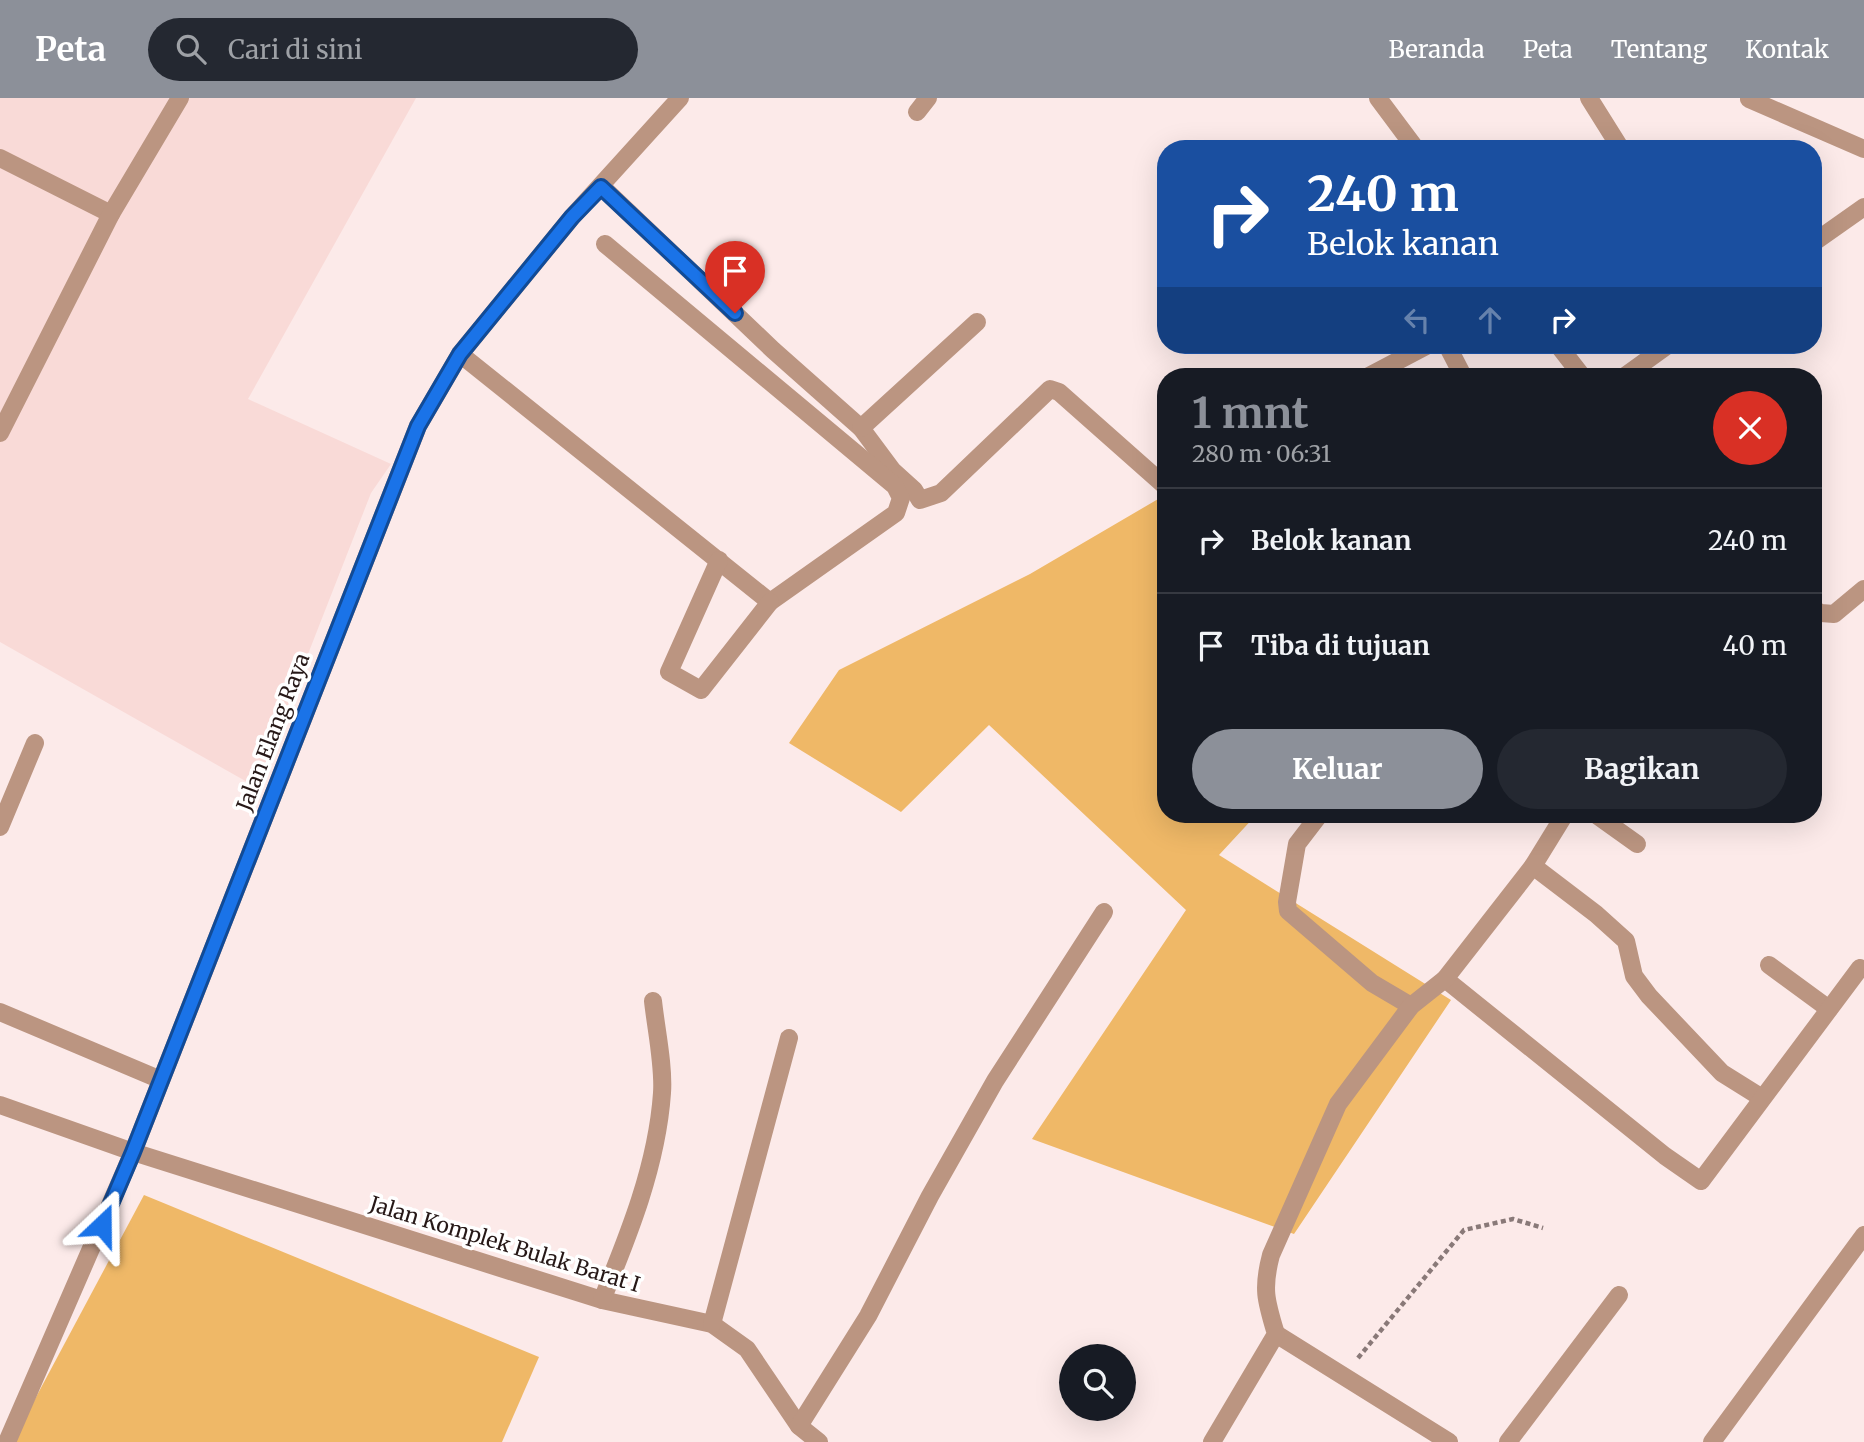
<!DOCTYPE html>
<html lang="id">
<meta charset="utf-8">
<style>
:root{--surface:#171b24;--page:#242831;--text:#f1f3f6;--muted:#9ea1a6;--line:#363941;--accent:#8c9099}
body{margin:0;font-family:Merriweather,serif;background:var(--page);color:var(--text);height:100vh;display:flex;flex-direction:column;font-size:26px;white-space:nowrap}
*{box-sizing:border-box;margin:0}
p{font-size:23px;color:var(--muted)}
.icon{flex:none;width:38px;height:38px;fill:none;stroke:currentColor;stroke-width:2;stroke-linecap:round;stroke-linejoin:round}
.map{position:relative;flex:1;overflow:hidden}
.sheet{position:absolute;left:1157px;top:270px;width:665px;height:455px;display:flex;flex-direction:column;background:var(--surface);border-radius:28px;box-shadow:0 7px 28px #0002}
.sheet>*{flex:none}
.top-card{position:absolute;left:1157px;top:42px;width:665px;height:214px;border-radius:28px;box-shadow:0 7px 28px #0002;background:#1a4fa0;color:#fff;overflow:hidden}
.fabs{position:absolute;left:1059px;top:1246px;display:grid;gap:14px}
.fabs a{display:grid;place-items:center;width:77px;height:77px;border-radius:50%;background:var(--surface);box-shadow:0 7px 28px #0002;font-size:35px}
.pin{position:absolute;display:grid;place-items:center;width:60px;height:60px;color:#fff;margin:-72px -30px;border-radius:50% 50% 50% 0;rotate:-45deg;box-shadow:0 0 7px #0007}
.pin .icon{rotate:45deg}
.me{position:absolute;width:77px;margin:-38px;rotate:23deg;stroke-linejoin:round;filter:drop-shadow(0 0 5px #0008)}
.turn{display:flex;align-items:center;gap:24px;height:147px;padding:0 35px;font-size:32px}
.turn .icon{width:91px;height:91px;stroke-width:2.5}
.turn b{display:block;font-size:49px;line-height:60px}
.lanes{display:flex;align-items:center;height:66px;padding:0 35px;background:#0003;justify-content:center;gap:35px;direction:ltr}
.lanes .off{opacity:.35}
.round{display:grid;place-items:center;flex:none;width:74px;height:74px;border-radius:37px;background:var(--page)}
.summary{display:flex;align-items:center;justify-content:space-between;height:119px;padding:0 35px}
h1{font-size:42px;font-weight:700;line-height:52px;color:var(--accent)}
.action{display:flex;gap:14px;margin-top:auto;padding:14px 35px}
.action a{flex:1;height:80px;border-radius:42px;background:var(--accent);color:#fff;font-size:28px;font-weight:700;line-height:80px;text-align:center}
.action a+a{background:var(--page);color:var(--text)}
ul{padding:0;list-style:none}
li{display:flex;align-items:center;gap:21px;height:105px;padding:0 35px;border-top:2px solid var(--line)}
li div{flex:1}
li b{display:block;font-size:26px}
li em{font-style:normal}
header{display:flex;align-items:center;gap:42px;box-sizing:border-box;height:98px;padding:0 35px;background:var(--accent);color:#fff}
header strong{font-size:33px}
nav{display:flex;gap:38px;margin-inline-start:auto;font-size:24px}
.search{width:490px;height:63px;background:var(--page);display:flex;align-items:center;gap:18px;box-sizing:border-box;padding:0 24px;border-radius:38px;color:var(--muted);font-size:26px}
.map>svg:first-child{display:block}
.built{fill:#f9dad7}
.green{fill:#efb867}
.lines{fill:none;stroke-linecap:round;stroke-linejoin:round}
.path{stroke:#897978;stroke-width:4.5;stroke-dasharray:5 3.5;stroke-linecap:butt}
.minor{stroke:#bb9581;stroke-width:18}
.route-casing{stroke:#114b97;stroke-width:18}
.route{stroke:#1a73e8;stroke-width:12}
.labels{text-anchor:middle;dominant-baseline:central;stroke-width:7;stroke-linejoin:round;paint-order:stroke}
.street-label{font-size:21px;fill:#261817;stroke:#fff}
</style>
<header>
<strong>Peta</strong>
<div class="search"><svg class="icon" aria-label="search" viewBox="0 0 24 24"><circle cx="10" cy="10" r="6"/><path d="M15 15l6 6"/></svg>Cari di sini</div>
<nav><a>Beranda</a><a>Peta</a><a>Tentang</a><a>Kontak</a></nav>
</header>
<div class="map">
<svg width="1864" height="1344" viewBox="0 0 1864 1344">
<rect width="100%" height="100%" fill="#fceae9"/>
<polygon class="built" points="0,0 416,0 248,301 391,366 371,395 256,689 0,544"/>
<g class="green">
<polygon points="1165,397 1166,716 1257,716 1219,757 1451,902 1294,1136 1032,1041 1186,812 989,627 901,714 789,645 839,572 1030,476"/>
<polygon points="144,1097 539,1259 502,1344 12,1344"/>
</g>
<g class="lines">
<polyline class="path" points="1358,1260 1464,1132 1513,1121 1543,1130"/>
<g class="minor">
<polyline points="1378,0 1416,51"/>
<polyline points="1589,0 1621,51"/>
<polyline points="1749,1 1864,51"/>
<polyline points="917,14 928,0"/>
<polyline points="0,60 111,116"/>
<polyline points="601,88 773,252 861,330 893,373 914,392 920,402 941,395 1050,291 1059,294 1164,387 1166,386"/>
<polyline points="1813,145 1864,109"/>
<polyline points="1447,247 1463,278"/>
<polyline points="1558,247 1582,278"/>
<polyline points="460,256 770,504 896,415 901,400 895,388 605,146"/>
<polyline points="1369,278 1428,247"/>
<polyline points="1625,278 1668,247"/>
<polyline points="861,330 977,224"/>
<polyline points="0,335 111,116 180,0"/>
<polyline points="719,462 669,574 701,592 770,504"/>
<polyline points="1813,511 1821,515 1834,516 1864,491"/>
<polyline points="1320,716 1297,746 1287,804 1288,813 1372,885 1411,908"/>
<polyline points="1595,716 1637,746"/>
<polyline points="0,729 35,645"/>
<polyline points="1533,768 1596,816 1626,843 1634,878 1649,898 1722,975 1762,1000"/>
<polyline points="1769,867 1829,911"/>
<polyline points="1445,881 1665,1058 1701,1083 1860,870"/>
<polyline points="0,914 161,982"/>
<polyline points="0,1007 133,1054 602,1202 712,1226 747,1251 799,1328 819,1344"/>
<path d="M602 1202C629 1136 657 1067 662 995 664 968 656 931 653 903"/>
<polyline points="712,1226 789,940"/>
<polyline points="1276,1236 1449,1344"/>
<polyline points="799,1328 868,1218 930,1098 995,983 1104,814"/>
<polyline points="7,1344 133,1054 418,328 460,256 572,119 680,0"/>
<path d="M1212 1344 1276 1236C1266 1203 1262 1191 1271 1157L1338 1006 1411 908 1445 881 1533 768 1565 716"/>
<polyline points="1508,1344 1619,1197"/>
<polyline points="1712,1344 1864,1137"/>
</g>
</g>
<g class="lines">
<g class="route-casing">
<polyline id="route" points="102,1127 133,1054 418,328 460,256 572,119 601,89 735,215"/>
</g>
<use href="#route" class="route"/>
</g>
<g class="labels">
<g class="street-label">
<text transform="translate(273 634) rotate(-69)">Jalan Elang Raya</text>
<text transform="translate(505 1146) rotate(17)">Jalan Komplek Bulak Barat I</text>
</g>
</g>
</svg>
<div class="fabs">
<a><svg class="icon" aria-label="search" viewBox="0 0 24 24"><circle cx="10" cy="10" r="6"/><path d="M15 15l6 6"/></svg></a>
</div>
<div class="pin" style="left:735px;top:215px;background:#d93025"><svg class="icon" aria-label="arrive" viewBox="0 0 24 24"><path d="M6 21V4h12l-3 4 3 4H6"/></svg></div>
<svg class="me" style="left:102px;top:1127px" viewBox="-20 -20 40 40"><path d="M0-17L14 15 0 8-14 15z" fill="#1a73e8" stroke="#fff" stroke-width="4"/></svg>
<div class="top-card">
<div class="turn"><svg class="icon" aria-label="right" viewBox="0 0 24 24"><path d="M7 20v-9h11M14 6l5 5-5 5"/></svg><div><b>240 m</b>Belok kanan</div></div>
<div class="lanes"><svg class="icon off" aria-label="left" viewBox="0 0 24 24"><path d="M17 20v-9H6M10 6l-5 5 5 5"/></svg><svg class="icon off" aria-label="ahead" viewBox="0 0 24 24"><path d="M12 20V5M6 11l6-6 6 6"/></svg><svg class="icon" aria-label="right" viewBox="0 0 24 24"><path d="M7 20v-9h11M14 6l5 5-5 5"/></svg></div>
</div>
<section class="sheet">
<div class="summary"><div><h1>1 mnt</h1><p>280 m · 06:31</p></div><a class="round" style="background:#d93025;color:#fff"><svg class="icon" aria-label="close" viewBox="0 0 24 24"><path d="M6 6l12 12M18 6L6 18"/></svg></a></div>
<ul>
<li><svg class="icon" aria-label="right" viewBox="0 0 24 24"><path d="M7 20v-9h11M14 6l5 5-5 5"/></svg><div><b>Belok kanan</b></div><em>240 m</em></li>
<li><svg class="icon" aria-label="arrive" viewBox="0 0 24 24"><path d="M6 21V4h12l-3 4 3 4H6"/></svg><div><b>Tiba di tujuan</b></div><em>40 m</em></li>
</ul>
<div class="action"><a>Keluar</a><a>Bagikan</a></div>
</section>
</div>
